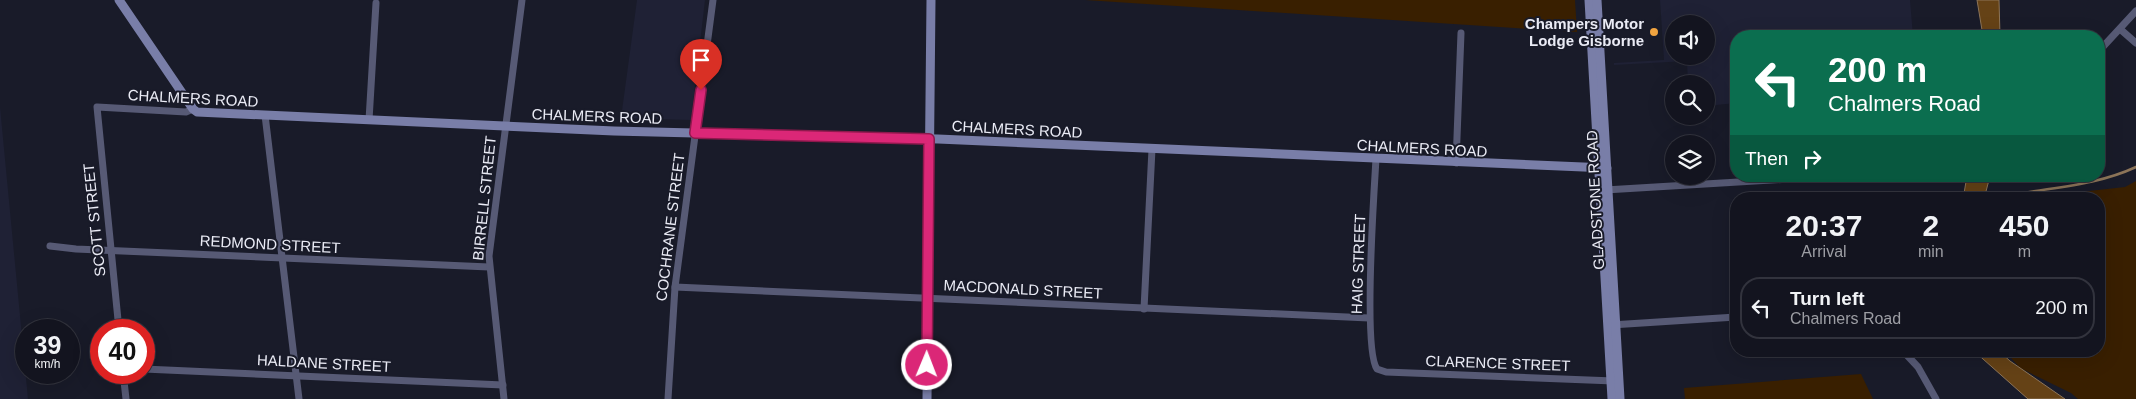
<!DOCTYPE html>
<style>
:root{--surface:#13141f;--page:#20212c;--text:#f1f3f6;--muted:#9d9ea4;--line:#32333d}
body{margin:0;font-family:Arial,sans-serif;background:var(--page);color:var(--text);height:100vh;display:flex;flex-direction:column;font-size:19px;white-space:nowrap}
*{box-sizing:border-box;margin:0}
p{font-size:16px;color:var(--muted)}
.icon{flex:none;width:28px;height:28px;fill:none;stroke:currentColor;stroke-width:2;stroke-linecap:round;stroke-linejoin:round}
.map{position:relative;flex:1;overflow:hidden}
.drawer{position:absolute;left:1730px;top:192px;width:375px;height:165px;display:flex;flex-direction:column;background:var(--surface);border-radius:20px;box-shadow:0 5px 20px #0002,0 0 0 1px var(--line)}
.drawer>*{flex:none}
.guide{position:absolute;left:1730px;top:30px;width:375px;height:152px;border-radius:20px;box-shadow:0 5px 20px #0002,0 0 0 1px var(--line);background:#0b6e4f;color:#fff;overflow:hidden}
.buttons{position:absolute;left:1665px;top:15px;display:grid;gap:10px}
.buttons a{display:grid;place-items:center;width:50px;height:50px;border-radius:50%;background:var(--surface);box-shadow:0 5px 20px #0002,0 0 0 1px var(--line);font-size:25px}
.speed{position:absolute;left:15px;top:319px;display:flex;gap:10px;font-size:25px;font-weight:700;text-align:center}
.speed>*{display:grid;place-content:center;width:65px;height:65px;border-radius:50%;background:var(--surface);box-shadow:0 5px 20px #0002,0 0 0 1px var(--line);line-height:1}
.speed small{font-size:12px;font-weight:400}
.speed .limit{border:8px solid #d22;background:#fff;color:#111}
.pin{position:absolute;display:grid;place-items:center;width:42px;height:42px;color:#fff;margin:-51px -21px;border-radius:50% 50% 50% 0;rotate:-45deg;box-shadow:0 0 5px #0007}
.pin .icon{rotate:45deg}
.me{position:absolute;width:55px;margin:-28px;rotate:1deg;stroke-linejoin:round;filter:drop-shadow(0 0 4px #0008)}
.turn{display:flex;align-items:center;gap:18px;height:105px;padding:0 15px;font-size:22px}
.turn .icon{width:65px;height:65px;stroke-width:2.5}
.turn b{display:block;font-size:35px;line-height:42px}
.then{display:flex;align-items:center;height:48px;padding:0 15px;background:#0003;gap:10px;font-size:19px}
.eta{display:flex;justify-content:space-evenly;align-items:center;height:85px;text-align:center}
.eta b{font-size:30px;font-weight:800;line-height:35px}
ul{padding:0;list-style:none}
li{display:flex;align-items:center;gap:15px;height:62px;margin:0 10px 8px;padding:0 5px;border:2px solid var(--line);border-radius:20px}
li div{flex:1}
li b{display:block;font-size:19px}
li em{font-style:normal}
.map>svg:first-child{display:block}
.built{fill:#1f2135;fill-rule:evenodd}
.green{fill:#391f00}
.water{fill:#654216;stroke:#8d7559}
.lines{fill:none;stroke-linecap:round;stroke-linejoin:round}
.stream{stroke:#8d7559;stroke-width:2.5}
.street{stroke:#575a75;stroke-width:7}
.secondary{stroke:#797ea8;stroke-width:9}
.route-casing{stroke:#8e194d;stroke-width:12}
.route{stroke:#db2777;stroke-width:9}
.poi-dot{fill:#f2a541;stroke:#191b29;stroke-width:2}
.labels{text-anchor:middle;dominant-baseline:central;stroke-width:4;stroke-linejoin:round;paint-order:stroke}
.poi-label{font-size:15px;font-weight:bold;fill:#eaebf5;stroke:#191b29;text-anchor:end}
.street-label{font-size:15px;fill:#eaebf5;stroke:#191b29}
</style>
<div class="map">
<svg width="2136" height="399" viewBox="0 0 2136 399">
<rect width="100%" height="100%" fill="#191b29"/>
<g class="built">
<polygon points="637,0 705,0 691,120 621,118"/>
<path d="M1660 0H1910L1913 36H1736V103L1706 106V84H1688L1687 61 1614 65V63L1664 60ZM1674 24H1706V56H1674Z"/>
<polygon points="0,107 28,399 0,399"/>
</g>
<g class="green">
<polygon points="1085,0 1575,0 1577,32"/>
<polygon points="2136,181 2136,399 2078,399 2071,393 2020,368 2005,351 2099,351 2099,199 2072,199 2071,193 2125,187"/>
<polygon points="1861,374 1873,399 1685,399 1684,388"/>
</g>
<g class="water">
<polygon points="1977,0 1999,0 2000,36 1983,36"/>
<polygon points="1967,176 1990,176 1984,199 1963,199"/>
<polygon points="1974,351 1999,351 2010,361 2065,399 2028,399"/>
</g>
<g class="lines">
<path class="stream" d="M1994 199C2042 187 2091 188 2136 167"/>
<g class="street">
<polyline points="2120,29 2136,43"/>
<polyline points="2099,51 2136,11"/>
<polyline points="265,115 299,399"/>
<polyline points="369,120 376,3"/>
<path d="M1376 159C1374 192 1363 350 1377 369L1386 372 1614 381"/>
<polyline points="1456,163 1461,33"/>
<polyline points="1605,190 1839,176"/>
<polyline points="50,246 76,249 489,267"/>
<polyline points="675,287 1369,318"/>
<polyline points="1144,309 1152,149"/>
<polyline points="1611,325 1736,317"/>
<polyline points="119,330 97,107 186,112 193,109"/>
<polyline points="1903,351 1918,367 1936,399"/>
<polyline points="144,369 503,385"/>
<polyline points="123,372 126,399"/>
<polyline points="504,399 489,256 522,0"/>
<polyline points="668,399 675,287 713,0"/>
</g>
<g class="secondary">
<polyline points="119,0 193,109 197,112 614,131 938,139 1607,168"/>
<polyline points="1589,0 1612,399"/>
<polyline points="1597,0 1620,399"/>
<polyline points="927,399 931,0"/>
</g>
</g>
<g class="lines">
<g class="route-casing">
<polyline id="route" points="701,90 695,133 929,139 927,365"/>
</g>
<use href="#route" class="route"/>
</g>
<circle class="poi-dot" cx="1654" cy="32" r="5"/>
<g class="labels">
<g class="poi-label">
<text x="1644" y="23">Champers Motor<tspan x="1644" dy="17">Lodge Gisborne</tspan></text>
</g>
<g class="street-label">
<text transform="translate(193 98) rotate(3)">CHALMERS ROAD</text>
<text transform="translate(597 116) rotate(2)">CHALMERS ROAD</text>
<text transform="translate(1017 129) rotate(3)">CHALMERS ROAD</text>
<text transform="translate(1422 148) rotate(3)">CHALMERS ROAD</text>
<text transform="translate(484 198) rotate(-84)">BIRRELL STREET</text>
<text transform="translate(1595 200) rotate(-93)">GLADSTONE ROAD</text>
<text transform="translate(94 220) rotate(-96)">SCOTT STREET</text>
<text transform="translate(670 227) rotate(-83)">COCHRANE STREET</text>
<text transform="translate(270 244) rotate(3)">REDMOND STREET</text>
<text transform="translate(1358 264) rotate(-88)">HAIG STREET</text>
<text transform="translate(1023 289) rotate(3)">MACDONALD STREET</text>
<text transform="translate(324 363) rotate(3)">HALDANE STREET</text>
<text transform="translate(1498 363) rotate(2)">CLARENCE STREET</text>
</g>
</g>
</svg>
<div class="buttons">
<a><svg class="icon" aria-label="sound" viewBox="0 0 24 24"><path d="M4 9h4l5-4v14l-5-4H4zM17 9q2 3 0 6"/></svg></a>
<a><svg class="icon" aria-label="search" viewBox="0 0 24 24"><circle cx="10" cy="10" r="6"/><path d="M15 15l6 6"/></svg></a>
<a><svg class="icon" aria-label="layers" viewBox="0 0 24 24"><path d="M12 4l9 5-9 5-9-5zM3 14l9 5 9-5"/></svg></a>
</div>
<div class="speed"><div>39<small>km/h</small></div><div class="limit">40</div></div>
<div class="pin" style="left:701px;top:90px;background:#d93025"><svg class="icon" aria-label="arrive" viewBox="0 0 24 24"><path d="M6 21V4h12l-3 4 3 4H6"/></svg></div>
<svg class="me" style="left:927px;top:365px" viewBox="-20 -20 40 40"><circle r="17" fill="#db2777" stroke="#fff" stroke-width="3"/><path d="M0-11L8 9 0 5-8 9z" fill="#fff"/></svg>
<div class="guide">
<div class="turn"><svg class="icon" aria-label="left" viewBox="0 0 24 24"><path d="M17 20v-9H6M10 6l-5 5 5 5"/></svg><div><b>200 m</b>Chalmers Road</div></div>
<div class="then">Then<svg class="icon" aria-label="right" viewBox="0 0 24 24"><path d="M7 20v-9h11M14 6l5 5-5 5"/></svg></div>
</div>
<section class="drawer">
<div class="eta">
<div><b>20:37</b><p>Arrival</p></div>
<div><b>2</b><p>min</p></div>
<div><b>450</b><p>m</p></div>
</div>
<ul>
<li><svg class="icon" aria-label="left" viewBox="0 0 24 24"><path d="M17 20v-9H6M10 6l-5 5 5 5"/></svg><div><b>Turn left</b><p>Chalmers Road</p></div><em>200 m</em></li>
</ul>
</section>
</div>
